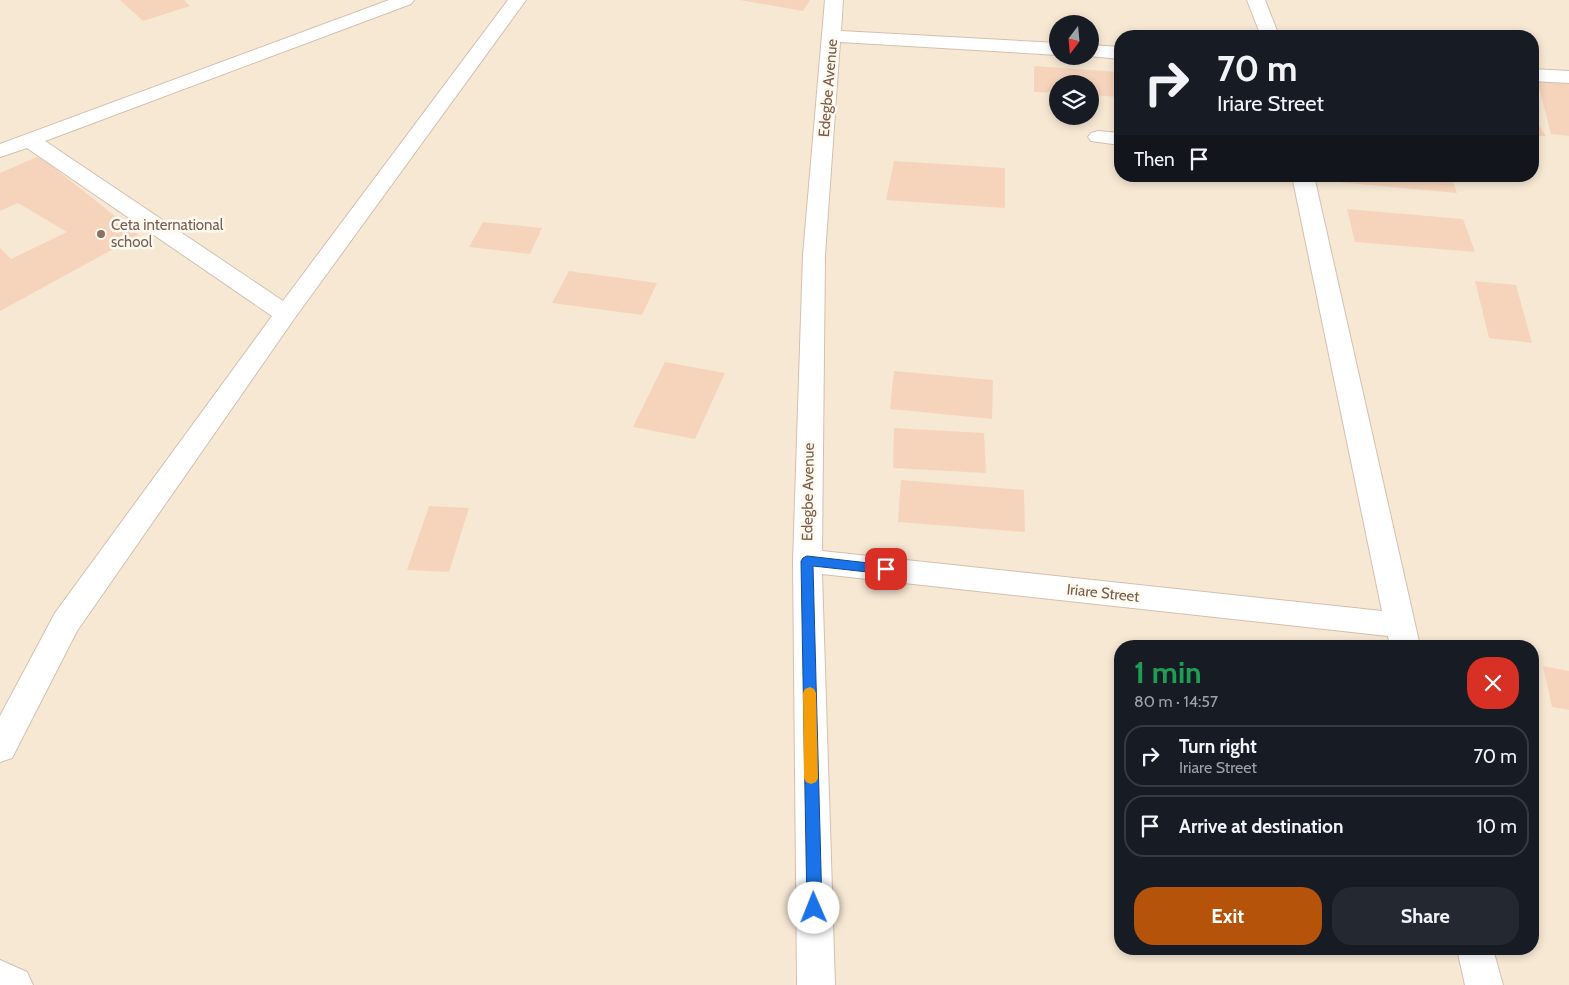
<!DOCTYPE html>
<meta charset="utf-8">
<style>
:root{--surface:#171b24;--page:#242831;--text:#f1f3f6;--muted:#9ea1a6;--line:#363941;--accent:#b45309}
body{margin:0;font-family:Cabin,sans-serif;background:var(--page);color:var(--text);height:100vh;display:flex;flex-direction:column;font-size:19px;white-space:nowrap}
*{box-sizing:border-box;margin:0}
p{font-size:16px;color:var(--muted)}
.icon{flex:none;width:28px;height:28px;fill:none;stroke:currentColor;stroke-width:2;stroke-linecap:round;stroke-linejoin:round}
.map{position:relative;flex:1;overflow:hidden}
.side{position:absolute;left:1114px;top:640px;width:425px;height:315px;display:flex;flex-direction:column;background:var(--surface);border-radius:20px;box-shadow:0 2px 8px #0003}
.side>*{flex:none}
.banner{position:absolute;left:1114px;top:30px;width:425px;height:152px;border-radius:20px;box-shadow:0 2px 8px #0003;background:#171b24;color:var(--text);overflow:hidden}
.needle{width:32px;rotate:196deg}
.buttons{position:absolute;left:1049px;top:15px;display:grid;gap:10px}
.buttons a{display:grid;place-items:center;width:50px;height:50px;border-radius:50%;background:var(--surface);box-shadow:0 2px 8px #0003;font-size:25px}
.pin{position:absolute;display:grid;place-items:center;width:42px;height:42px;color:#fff;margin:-21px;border-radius:10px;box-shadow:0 2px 8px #0006}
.me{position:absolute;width:55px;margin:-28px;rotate:359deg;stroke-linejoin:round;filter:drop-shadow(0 0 4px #0008)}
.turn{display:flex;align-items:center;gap:18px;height:105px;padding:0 20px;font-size:22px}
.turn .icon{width:65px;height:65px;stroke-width:2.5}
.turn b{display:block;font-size:35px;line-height:42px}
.then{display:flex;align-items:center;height:48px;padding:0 20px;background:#0003;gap:10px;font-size:19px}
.round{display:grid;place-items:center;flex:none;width:52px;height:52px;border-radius:20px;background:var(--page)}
.overview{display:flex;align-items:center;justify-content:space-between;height:85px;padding:0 20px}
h1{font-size:30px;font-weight:700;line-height:38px;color:#1e9e55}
.button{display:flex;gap:10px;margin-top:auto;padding:10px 20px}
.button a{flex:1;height:58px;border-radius:20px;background:var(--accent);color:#fff;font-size:20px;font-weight:700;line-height:58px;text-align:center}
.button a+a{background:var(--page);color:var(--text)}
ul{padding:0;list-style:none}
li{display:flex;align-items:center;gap:15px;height:62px;margin:0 10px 8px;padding:0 10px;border:2px solid var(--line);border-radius:20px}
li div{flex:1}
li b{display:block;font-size:19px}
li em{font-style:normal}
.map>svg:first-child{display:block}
.residential{fill:#f7e8d4;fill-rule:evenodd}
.building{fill:#f6d4bc}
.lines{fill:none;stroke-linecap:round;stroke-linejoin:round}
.street-casing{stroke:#d4bfae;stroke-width:2}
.street{fill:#fff;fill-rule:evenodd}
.route{fill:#1a73e8;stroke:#114b97}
.slow{fill:#f59e0b}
.education-dot{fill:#8d6e63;stroke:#fff9ef;stroke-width:2}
.labels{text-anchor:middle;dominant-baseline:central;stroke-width:5;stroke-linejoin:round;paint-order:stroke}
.street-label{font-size:15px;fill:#7b5b48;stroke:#fff9ef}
.education-label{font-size:15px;fill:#785e54;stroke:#fff9ef;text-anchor:start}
</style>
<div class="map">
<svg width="1569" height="985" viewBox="0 0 1569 985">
<rect width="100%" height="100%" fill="#fef6e7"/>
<path class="residential" d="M0 0H1569V985H0ZM1058 24H1090V56H1058ZM1120 36H1532V176H1120ZM1058 84H1090V116H1058ZM1120 646H1532V949H1120Z"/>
<g class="building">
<polygon points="120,0 184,0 190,6 143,21"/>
<polygon points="740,0 810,0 803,11"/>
<polygon points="1034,66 1120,72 1120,97 1090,95 1090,84 1058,84 1058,93 1034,92"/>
<polygon points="1537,80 1569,83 1569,136 1551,134"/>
<polygon points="1532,115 1546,136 1532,136"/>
<polygon points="39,156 139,235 0,311 0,248 11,259 67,232 18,203 0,211 0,173"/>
<polygon points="894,161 1005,168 1005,208 886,200"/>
<polygon points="1336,176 1451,176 1457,193 1337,182"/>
<polygon points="1347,209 1463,219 1475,252 1355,242"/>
<polygon points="483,222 542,228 530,254 469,247"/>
<polygon points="569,271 657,283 642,315 552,303"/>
<polygon points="1475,281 1516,285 1532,343 1489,338"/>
<polygon points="665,362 725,373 695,439 633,427"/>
<polygon points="894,371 993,380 992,419 890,409"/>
<polygon points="894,428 984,433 986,473 893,468"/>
<polygon points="901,480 1024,490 1025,532 898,522"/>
<polygon points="429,506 469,508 449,572 407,570"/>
<polygon points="1543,666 1569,671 1569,710 1552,707"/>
</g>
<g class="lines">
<g class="street-casing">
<g id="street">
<polygon points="389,0 414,0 411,4 45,141 283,301 508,0 526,0 294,319 77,631 12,758 0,762 0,716 55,613 272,316 27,148 0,157 0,144"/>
<polygon points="825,0 843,0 841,31 1058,43 1058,55 840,42 825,255 822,551 1382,611 1292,176 1314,176 1420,646 1390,646 1388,636 822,574 835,985 797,985 793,561 803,255"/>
<polygon points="1247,0 1265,0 1279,36 1261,36"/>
<polygon points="1090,45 1120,47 1120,59 1089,56"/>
<polygon points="1532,69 1569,71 1569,83 1532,81"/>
<polygon points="1098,131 1120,133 1120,145 1091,141 1088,137 1091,133"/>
<polygon points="1457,949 1493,949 1503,985 1465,985"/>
<polygon points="0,960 27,972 33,985 0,985"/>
</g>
</g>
<use href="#street" class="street"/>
</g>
<polygon class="route" points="807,556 886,565 890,566 892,569 890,573 886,574 813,566 822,908 819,913 814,915 809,913 807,908 801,561 803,558"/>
<polygon class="slow" points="810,687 814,689 816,693 818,778 816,782 811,784 806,782 804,778 803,693 805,689"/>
<circle class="education-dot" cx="101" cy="234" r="5"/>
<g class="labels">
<g class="street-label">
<text transform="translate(828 88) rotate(-85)">Edegbe Avenue</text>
<text transform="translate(808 492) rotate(-89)">Edegbe Avenue</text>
<text transform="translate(1103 593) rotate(6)">Iriare Street</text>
</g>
<g class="education-label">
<text x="111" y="225">Ceta international<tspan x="111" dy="17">school</tspan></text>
</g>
</g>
</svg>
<div class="buttons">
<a><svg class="needle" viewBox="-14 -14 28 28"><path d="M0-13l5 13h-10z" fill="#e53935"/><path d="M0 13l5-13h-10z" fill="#9ea1a6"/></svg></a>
<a><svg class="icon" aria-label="layers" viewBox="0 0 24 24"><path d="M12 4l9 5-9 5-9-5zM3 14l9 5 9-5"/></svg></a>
</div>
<div class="pin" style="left:886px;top:569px;background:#d93025"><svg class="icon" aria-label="arrive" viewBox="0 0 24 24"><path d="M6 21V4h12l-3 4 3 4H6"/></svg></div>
<svg class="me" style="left:814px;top:908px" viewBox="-20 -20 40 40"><circle r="19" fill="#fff"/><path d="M0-13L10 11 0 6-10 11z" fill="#1a73e8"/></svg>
<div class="banner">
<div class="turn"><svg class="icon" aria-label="right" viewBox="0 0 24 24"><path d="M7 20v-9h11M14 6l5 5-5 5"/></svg><div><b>70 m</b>Iriare Street</div></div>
<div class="then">Then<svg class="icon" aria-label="arrive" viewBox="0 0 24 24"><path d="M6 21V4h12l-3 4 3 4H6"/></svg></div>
</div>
<section class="side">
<div class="overview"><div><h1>1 min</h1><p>80 m · 14:57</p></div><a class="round" style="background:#d93025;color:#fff"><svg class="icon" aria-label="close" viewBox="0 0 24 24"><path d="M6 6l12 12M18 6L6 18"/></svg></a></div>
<ul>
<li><svg class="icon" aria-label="right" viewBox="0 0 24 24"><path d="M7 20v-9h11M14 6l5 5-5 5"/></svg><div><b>Turn right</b><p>Iriare Street</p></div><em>70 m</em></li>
<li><svg class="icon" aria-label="arrive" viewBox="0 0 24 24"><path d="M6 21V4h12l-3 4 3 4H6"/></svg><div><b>Arrive at destination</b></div><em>10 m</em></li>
</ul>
<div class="button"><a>Exit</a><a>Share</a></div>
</section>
</div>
